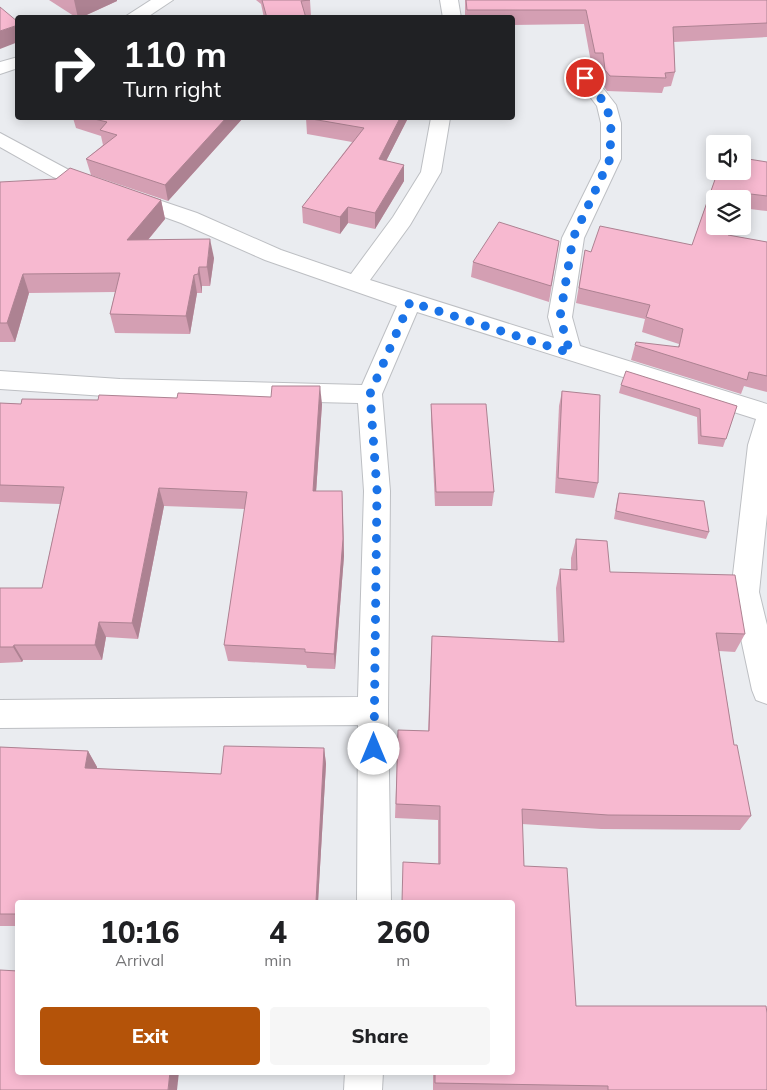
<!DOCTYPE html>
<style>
:root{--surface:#fff;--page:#f6f6f6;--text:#202124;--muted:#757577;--accent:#b45309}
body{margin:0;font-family:Mulish,sans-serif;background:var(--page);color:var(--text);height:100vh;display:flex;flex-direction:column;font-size:19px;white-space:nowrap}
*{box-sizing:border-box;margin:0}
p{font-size:16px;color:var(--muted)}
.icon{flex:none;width:28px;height:28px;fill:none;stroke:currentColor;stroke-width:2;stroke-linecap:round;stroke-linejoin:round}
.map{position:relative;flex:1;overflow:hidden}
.sheet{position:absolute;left:15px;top:900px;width:500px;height:175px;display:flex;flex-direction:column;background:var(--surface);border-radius:5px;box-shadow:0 2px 12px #0003}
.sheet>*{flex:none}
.hud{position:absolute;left:15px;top:15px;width:500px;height:105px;border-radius:5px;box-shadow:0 2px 12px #0003;background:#202124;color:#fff;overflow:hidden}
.controls{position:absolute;left:706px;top:135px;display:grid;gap:10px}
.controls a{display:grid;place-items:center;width:45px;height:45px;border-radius:5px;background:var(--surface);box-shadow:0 2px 12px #0003;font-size:25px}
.pin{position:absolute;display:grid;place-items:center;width:42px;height:42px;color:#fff;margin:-21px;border:2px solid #fff;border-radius:50%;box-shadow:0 1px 5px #0007}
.me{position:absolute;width:55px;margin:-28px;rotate:0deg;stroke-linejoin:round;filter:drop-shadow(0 0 4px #0008)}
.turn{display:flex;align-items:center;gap:18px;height:105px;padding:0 25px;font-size:22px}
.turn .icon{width:65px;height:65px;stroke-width:2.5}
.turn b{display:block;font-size:35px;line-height:42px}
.eta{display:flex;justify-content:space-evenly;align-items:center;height:85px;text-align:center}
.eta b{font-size:30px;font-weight:800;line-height:35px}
.action{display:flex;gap:10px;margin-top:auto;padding:10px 25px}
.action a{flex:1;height:58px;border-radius:5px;background:var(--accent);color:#fff;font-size:20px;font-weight:800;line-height:58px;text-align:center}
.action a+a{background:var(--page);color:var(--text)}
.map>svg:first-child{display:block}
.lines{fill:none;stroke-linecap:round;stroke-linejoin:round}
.minor-casing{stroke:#bdbfc3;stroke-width:2}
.minor{fill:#fff;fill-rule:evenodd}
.wall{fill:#d49fb3}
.shaded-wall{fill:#ad8292}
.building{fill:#f7b9d0;stroke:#ad8292}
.route{stroke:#1a73e8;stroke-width:9;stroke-dasharray:0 16.2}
</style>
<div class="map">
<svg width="767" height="1090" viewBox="0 0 767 1090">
<rect width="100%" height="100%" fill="#eaecf0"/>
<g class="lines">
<g class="minor-casing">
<g id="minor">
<polygon points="151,0 173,0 146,18 123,18"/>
<polygon points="440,0 458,0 461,18 443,18"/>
<polygon points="18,57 18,68 0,74 0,62"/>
<polygon points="585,72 592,74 616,105 621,123 621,159 584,238 572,317 580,346 767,404 767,514 759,592 767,625 767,704 756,700 752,690 731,592 748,445 756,419 417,312 382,394 390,491 388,711 391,902 357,902 358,725 0,728 0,700 358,697 364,491 358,403 120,397 0,389 0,371 120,379 362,385 397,306 265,260 181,223 53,177 0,147 0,133 67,169 197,213 281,250 351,274 393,217 421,172 431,118 450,118 441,172 410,225 370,280 554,338 548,317 562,238 601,159 601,123 597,106 576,78 578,74"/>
<polygon points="345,1072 383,1072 382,1090 344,1090"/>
</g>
</g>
<use href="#minor" class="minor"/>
</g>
<g class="wall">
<polygon points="49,0 117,0 117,1 80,18 77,18"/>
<polygon points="256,0 310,0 311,16 306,17 306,18 264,18 261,4"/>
<polygon points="465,0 767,0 767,37 674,42 675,72 671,86 664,87 662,93 607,91 602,84 601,68 592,68 584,24 512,25 512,18 465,18"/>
<polygon points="73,118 243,118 168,201 91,175 86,159 103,145 101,136 76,128"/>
<polygon points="306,118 408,118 386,161 404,165 404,181 375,229 348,223 340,234 303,223 302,207 352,142 307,134"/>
<polygon points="767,162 767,211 742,208 742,199 715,199 728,235 767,242 767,392 744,386 741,394 631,360 635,345 678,347 679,344 642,332 645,319 576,303 585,250 591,252 692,245 718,171"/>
<polygon points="0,182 161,200 165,219 148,240 214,258 210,286 202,286 202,293 197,293 190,334 115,333 110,314 115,292 29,293 15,342 0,342"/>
<polygon points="559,241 549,302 471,277 473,262"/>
<polygon points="621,385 737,406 723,447 698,444 697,417 619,393"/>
<polygon points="562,391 598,483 594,498 555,493 559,406"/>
<polygon points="0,403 21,404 322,404 316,491 342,491 343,508 344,556 335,669 307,668 306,665 228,661 224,645 245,509 164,506 138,639 106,637 102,660 23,660 22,662 0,663 0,588 42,588 60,504 0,502"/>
<polygon points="431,404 494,492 492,506 435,506 431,420"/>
<polygon points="619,493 709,532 706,539 614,519 617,501"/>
<polygon points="576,539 610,572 745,634 735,652 719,651 734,745 751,816 740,830 601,829 522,824 524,866 576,1006 767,1090 433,1090 433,1072 512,1072 438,864 438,820 395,818 398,730 428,731 431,654 432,636 558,642 556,588 560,569 571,570 571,558"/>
<polygon points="0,747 88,751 97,767 97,769 221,774 324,748 326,764 318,902 18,902 18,926 0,926"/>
</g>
<g class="shaded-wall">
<polygon points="74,0 117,0 117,1 80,18 78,18"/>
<polygon points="18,25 18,42 0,49 0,31"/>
<polygon points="226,118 243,118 168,201 165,185"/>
<polygon points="400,118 408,118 379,175 379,159"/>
<polygon points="404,165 404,181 375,229 375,213"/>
<polygon points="161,200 165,219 132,259 127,240"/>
<polygon points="348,207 348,223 340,234 340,217"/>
<polygon points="210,239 214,258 210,286 207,267"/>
<polygon points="199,267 202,286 202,293 198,274"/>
<polygon points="23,274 29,293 15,342 7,323"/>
<polygon points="194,275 197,293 190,334 186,316"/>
<polygon points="320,386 322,404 315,508 313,491"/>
<polygon points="159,488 164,506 138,639 132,623"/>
<polygon points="342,491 344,556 335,669 334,654"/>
<polygon points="99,622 106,637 102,660 95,645"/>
<polygon points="14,645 23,660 22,662 13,647"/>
<polygon points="324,748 326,764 318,902 316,902"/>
<polygon points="88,751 97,767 94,784 85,768"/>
<polygon points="170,1072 179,1072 177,1090 168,1090"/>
</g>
<g class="building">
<polygon points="262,0 310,0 301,1 306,18 267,18"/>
<polygon points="466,0 767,0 767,23 673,27 675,72 665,73 666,78 610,76 605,70 603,53 595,53 586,10 467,10"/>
<polygon points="0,7 18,22 18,25 0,31"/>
<polygon points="90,118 226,118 165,185 86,159 117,135 100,130 107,122"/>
<polygon points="306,118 400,118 379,159 404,165 375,213 348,207 340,217 302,207 364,128"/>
<polygon points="742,158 767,162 767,196 734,192 733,199 715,199 715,226 730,226 728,235 767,242 767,376 749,372 747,380 635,345 636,342 679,347 683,329 646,317 650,305 579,288 585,250 591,252 600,226 692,245 718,171 742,171"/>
<polygon points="70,168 161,200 127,240 210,239 207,267 199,267 198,274 194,275 186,316 110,314 120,273 23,274 7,323 0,323 0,182 56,179"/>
<polygon points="499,222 559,241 551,286 473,262"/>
<polygon points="626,371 737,406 726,439 701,436 700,409 621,385"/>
<polygon points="272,386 320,386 313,491 342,491 343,539 334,654 305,652 305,649 224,645 247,492 159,488 132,623 99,622 95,645 14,645 13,647 0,647 0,588 42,588 64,487 0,485 0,403 21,404 22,399 98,400 99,395 177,398 178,393 271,397"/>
<polygon points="562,391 600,395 598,483 558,478"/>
<polygon points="431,404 486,404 494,492 436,492"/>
<polygon points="619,493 704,501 709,532 616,511"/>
<polygon points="576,539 607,541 610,572 735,575 745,634 716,633 734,745 737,745 751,816 608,815 522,809 524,866 567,868 576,1006 766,1006 767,1013 767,1090 608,1090 608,1086 435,1083 435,1072 512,1072 512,902 402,902 403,862 440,864 440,806 396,804 398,730 429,731 432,636 564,642 560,569 577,570"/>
<polygon points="224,746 324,748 316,902 18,902 18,914 0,914 0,747 88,751 85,768 221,774"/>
<polygon points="0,970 18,971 18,1072 170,1072 168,1090 0,1090"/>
</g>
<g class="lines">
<polyline class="route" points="374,749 377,490 370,394 410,302 570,353 560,317 573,238 610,159 611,123 606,105 585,78"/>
</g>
</svg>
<div class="controls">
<a><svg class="icon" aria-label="sound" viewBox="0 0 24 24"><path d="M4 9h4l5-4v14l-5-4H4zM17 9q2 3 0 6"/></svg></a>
<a><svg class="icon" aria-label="layers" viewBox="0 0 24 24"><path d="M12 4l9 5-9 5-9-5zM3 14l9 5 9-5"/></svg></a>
</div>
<div class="pin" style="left:585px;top:78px;background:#d93025"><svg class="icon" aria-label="arrive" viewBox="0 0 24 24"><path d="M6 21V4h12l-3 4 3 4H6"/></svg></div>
<svg class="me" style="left:374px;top:749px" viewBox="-20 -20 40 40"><circle r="19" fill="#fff"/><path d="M0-13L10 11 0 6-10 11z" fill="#1a73e8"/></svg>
<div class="hud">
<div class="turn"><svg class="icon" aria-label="right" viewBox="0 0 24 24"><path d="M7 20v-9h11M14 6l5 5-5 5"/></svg><div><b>110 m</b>Turn right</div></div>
</div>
<section class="sheet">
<div class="eta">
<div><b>10:16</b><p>Arrival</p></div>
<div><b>4</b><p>min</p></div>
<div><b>260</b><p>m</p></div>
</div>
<div class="action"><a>Exit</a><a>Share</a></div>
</section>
</div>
